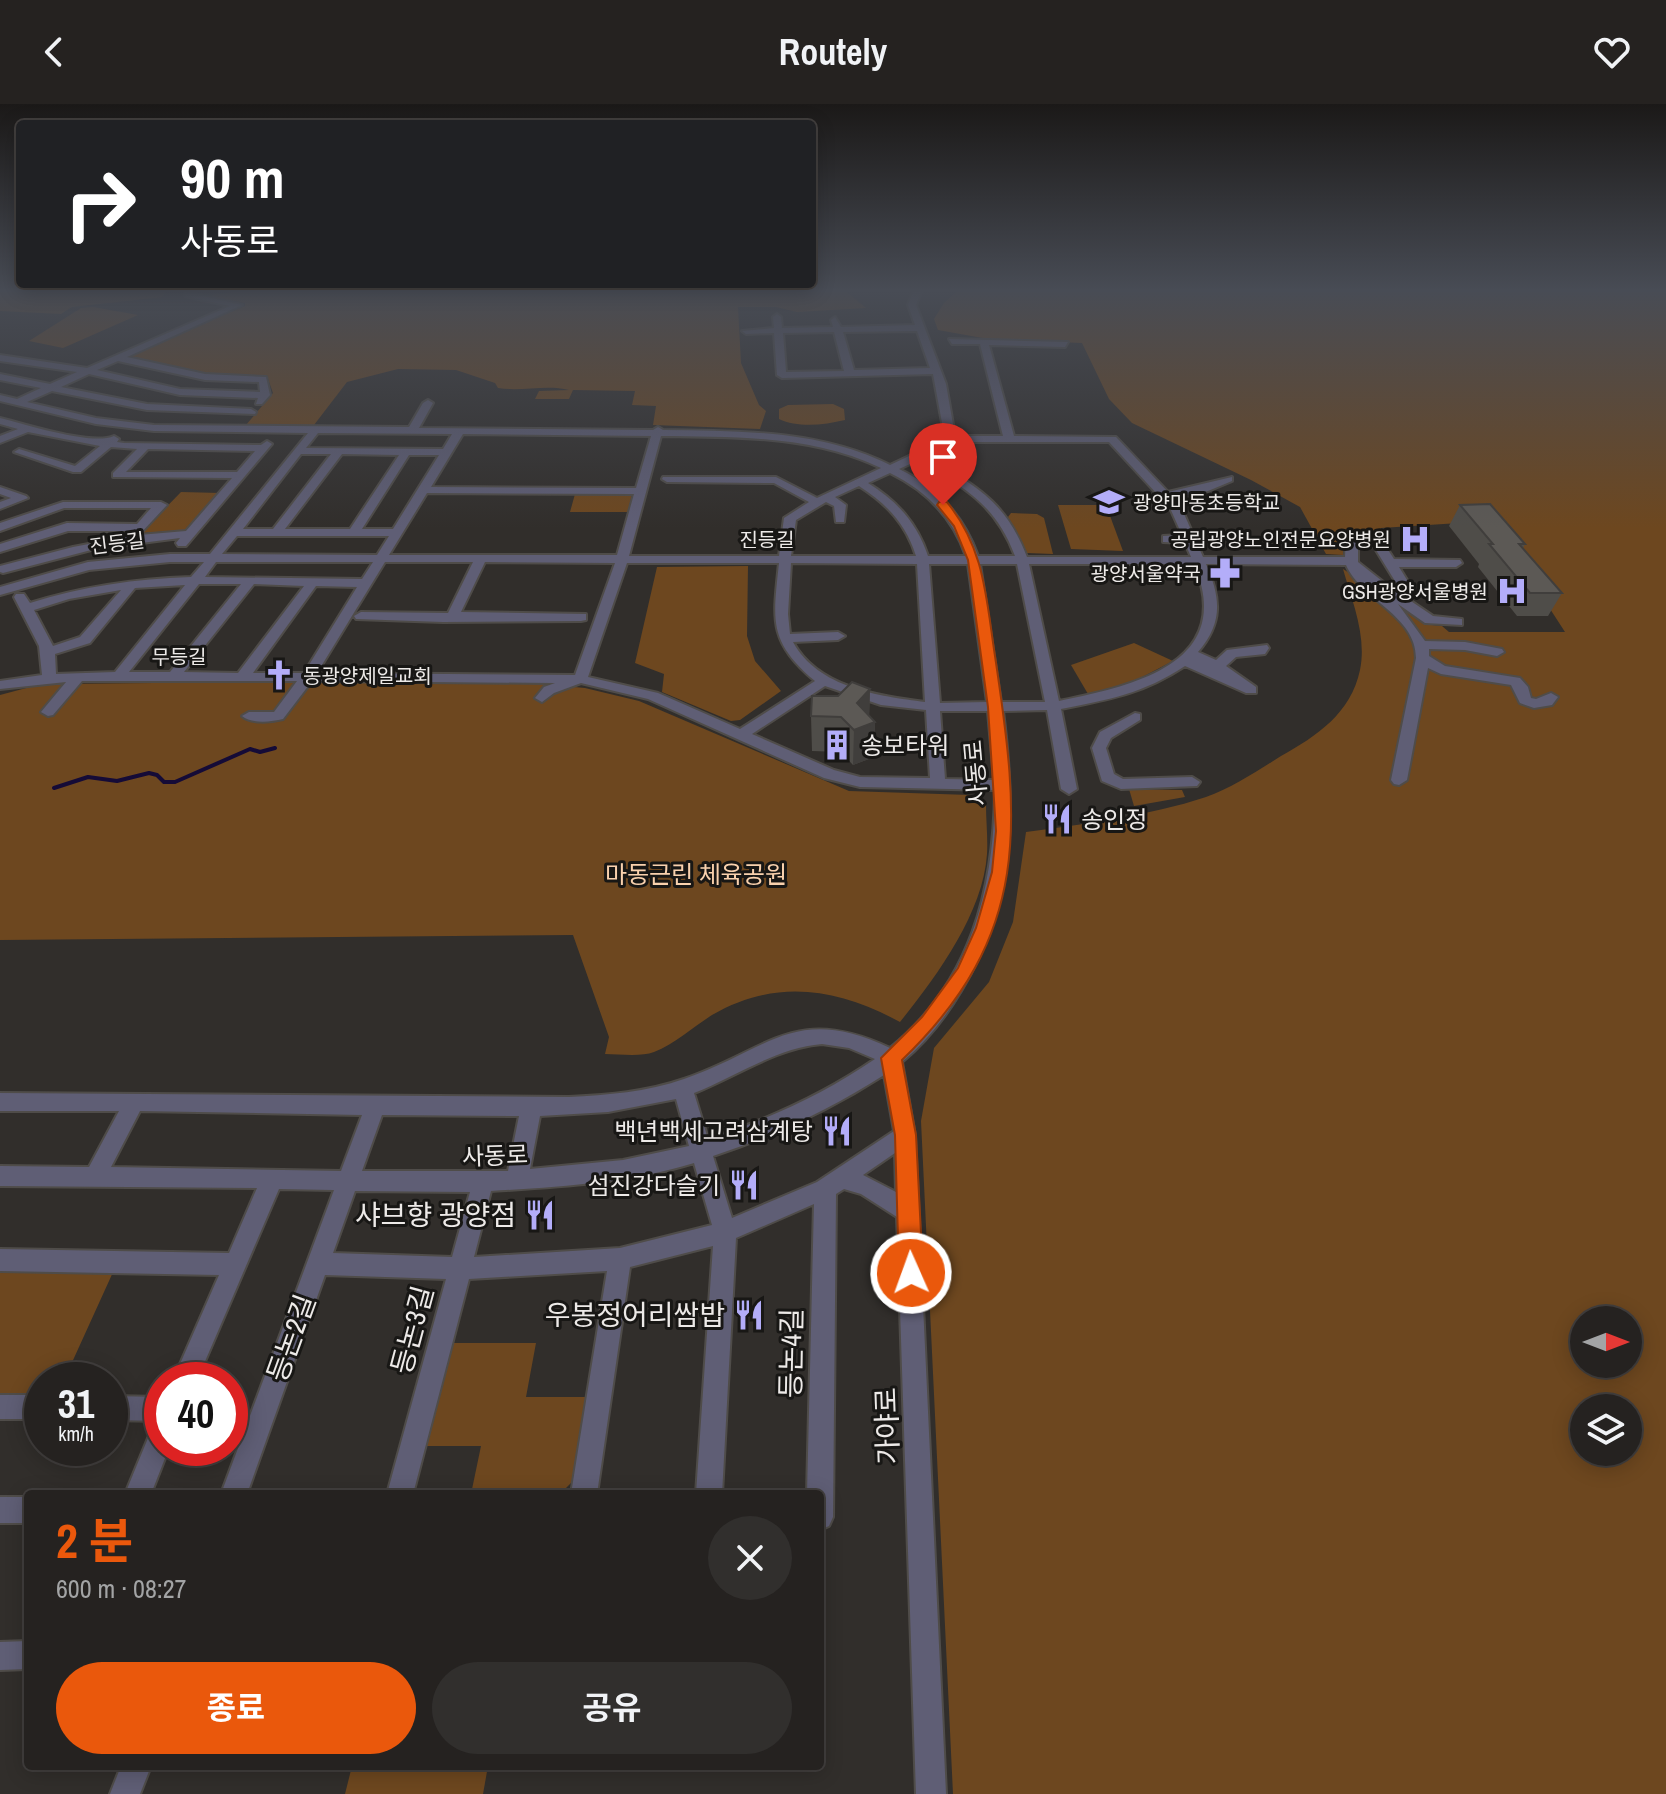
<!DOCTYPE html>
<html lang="ko">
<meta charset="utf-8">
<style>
:root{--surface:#252220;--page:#312f2d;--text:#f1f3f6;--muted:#a3a4a5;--line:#423f3e;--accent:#ea580c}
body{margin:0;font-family:"Archivo Narrow","Noto Sans KR",sans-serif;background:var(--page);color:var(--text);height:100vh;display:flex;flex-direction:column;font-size:30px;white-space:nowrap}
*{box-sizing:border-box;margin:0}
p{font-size:26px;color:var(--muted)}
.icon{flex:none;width:44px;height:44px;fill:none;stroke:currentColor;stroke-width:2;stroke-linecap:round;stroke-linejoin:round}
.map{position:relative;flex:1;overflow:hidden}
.details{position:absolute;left:24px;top:1386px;width:800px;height:280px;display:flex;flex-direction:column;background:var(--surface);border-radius:8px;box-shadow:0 4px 20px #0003,0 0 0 2px var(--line)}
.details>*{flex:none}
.hud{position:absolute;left:16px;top:16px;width:800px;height:168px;border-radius:8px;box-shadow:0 4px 20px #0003,0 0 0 2px var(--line);background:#202124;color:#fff;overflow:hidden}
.needle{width:52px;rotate:90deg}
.buttons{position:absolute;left:1570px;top:1202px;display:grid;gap:16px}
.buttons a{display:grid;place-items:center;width:72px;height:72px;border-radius:50%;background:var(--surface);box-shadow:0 4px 20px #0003,0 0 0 2px var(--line);font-size:40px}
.speed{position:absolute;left:24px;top:1258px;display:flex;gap:16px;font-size:40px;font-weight:700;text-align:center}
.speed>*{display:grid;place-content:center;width:104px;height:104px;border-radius:50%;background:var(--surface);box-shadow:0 4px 20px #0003,0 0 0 2px var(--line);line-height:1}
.speed small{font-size:20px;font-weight:400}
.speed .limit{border:12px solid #d22;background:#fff;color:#111}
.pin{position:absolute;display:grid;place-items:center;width:68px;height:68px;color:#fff;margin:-82px -34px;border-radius:50% 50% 50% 0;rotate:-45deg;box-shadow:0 0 8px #0007}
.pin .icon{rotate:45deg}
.me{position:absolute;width:88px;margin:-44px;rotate:358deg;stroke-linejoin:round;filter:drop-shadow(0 0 6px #0008)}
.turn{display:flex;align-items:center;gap:28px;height:168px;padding:0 32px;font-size:36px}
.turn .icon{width:104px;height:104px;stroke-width:2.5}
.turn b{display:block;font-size:56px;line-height:68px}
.round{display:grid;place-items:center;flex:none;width:84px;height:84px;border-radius:42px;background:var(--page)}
.head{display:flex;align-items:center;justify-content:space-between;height:136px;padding:0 32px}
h1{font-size:48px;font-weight:700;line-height:60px;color:var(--accent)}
.button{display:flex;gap:16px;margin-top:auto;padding:16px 32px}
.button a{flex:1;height:92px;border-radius:48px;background:var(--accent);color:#fff;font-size:32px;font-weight:700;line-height:92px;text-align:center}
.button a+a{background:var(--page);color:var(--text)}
header{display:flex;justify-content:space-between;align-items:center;height:104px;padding:0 32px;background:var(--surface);font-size:36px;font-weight:700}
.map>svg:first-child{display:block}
.green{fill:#6d471f;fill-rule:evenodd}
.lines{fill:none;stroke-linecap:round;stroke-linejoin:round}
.stream{stroke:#150b37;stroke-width:4}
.minor-casing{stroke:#4f4c49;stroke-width:4}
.minor{fill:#5f5e75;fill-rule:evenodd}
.wall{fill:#4f4d49}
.shaded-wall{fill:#403e3c}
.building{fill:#5c5955;stroke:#403e3c;stroke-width:2}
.route{fill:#ea580c;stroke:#983908;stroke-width:2}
.labels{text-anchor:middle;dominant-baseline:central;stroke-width:6;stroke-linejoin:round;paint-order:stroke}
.far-poi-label{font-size:20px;fill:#edeae8;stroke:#181715;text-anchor:end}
.far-street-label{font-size:20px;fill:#edeae8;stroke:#181715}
.poi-label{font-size:24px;fill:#edeae8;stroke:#181715;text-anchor:start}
.street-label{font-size:24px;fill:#edeae8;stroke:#181715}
.park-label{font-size:24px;fill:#f9d1ad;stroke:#181715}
.near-poi-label{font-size:28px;fill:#edeae8;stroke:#181715;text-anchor:end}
.near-street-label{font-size:28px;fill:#edeae8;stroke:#181715}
</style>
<header><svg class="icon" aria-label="back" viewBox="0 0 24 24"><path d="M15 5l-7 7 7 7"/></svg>Routely<svg class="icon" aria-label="heart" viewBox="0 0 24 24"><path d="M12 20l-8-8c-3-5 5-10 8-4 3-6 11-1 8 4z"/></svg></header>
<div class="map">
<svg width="1666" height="1690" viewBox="0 0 1666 1690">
<rect width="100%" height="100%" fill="#312e2b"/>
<g class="green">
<polygon points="0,188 165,188 163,193 72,203 61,210 0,207"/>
<path d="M233 188H847L866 204 797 208 776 203H738L741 259 759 301 766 307 760 325 653 321 656 302 632 301 635 287 573 286 569 295H535L539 287 569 286C546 280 522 288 498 284L495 279 456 266 398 265 347 278 314 321H246L273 289 267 272 213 271 123 253 245 202V199L206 192Z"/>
<path d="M956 188H1666V1690H953L921 1017 934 944 989 878 1013 818 1026 728C1086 720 1148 712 1206 693 1232 684 1257 667 1281 652 1317 632 1351 609 1360 566 1367 532 1352 497 1343 465L1432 521 1442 522 1449 528H1565L1519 457 1475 418 1381 424 1376 432 1359 427 1344 430 1343 451 1326 450 1300 403 1251 376 1132 319 1109 295 1082 239 988 235 938 226 934 215 944 199ZM1584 1216H1628V1260H1584ZM1584 1304H1628V1348H1584Z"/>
<polygon points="93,203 138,211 63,244 29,237 81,204"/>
<path d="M833 300 844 305 845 316C824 321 798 324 779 315V305L788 301Z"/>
<polygon points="181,388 221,389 189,426 141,429"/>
<polygon points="575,390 632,390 628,408 570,408"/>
<polygon points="1058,401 1106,401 1123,447 1071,445"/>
<polygon points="1011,409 1037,410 1044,414 1053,450 1027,449 1008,413"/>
<polygon points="748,462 747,532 755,557 781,587 740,616 731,617 662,588 664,570 635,559 657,463"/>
<polygon points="1134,539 1173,557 1127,581 1088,590 1071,561"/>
<path d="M252 578 532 579 585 584 639 597 849 687 970 691 986 701C986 717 988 734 987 750 983 810 936 873 900 918 837 884 776 874 712 911 693 923 675 940 654 948 641 953 619 950 605 950L609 933 573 831 0 836V591L30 583 56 580Z"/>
<polygon points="1129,685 1182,686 1185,693 1134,702"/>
<polygon points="114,1166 64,1276 42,1276 42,1289 0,1290 0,1167"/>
<polygon points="450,1239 536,1239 526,1293 588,1293 576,1374 560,1390 471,1390 481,1342 425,1342"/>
<polygon points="352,1662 488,1662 483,1690 345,1690"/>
</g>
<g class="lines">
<polyline class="stream" points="54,684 88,673 117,677 149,669 157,671 164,678 175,678 250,645 260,648 275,644"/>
<g class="minor-casing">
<g id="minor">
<path d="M185 188 242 201 127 253 205 270 266 273 270 291 262 300H256L258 294 180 291 89 270 61 283 147 300 251 305 256 308 255 310 147 306 52 287 27 298 96 314 154 321 409 323 423 299 428 296 433 299 419 324 653 326 658 323 663 326C740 327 820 326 890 361L945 335 933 270 782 274 777 271 774 229 746 230 742 227 774 224 773 213 777 210 781 213 782 224 833 223 831 216 835 213 841 223 915 221 908 201 913 188H921L916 201 946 280 955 332H1003L980 240H952L949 235 1068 238 1065 243 989 241 1014 332 1116 333 1168 388 1232 373V377L1208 387 1173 394 1181 403 1203 453H1345L1346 433 1352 429 1379 432 1394 455 1460 456 1462 459 1456 463H1399L1412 484 1399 489 1433 512 1462 515V521L1425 519 1398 500 1425 537 1465 538 1502 545 1504 548 1497 552 1465 546 1429 545V552L1445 562 1520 574 1528 583 1531 594 1536 595 1551 589 1558 593 1552 601 1534 604 1520 599 1511 581 1441 570 1428 564 1407 676 1399 681 1394 680 1391 676 1416 554C1416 511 1361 496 1346 461L1206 460C1221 494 1223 519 1198 548L1216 556 1227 546 1267 541 1269 544 1265 550 1236 553 1226 562 1256 583V589H1246L1185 562C1142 590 1111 595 1061 605L1077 685 1069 690 1061 685 1047 606 1003 607C1016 710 1016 796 961 887 945 914 926 938 902 958L915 1031 946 1690H916L897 1113 861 1090 844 1085 836 1090 833 1413 829 1422 820 1426V1390H807L814 1100 736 1134 722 1390H696L713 1142 630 1163 597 1390H571L607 1167 469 1175 413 1390H387L446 1175 325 1171 247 1390H221L334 1086 279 1085 197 1276H173L219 1171 0 1167V1145L229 1149 257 1084 0 1082V1062L89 1063 119 1007H0V989L569 993C607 991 647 988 684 975 769 946 794 899 890 944 971 879 994 785 995 686L860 683 824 674 648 595 581 579 554 589 542 598 535 594 544 583 555 579 312 577 283 615C271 618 251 620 242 612L249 608H274L297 577H82L53 611 48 612 41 608 66 578 0 585V577L42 571 39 542 14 493 16 490H24L30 499C84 482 135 475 191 473L204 458H170L89 466 0 491V483L88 458 170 450H210L308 329 154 327 96 320 0 297V291L17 295 41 284 0 276V270L50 280 77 268 0 257V251L87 264 230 202 185 192ZM917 227 930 264 854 266 843 228ZM834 228 844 267 786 268 783 229ZM118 257 205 276 259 278 260 288 180 285 97 266ZM318 329 452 330 443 345 306 344ZM463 330 651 332 636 384 431 383ZM661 332C735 333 813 331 881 364L817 394 776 373H663L662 375 667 378 774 379 809 398 784 414 779 452H629ZM954 338H1109L1170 404 1182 431 1163 432V438L1185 439 1191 453H1027C1005 396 976 383 927 352ZM301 350H331L273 425H243ZM342 350 399 351 350 425H285ZM409 351H439L393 425H362ZM919 356C965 385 995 399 1015 452H978C964 413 937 383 899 365ZM890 369C927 387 953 414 966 452H928C917 419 897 397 868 379ZM859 382C887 400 906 420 916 452H791L796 416 826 398 834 402 836 418H844L846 401 835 393ZM427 389 634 390 617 451H389ZM237 432H389L377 451 222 450ZM1358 437 1371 438 1398 482 1391 484 1358 458ZM216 458H373L362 475 205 473ZM385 458H473L448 509 361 508 354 512 356 515 443 518 581 517 586 516V510L461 508 485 458 615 459 575 571 317 569ZM627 459H779C773 517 768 537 815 577L740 625 658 589 588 573ZM791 459 917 460 925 598C879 592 818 584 793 538L838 536 845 532 838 528 790 530 788 510ZM929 460H968L987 598 940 599ZM980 460H1017L1045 598H1001ZM1029 460H1194C1237 560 1132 582 1059 597ZM199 480H241L170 568H129ZM254 480 304 482 238 569 184 568ZM185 481 115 568 56 570 55 550 90 539 135 484ZM316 482 357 483 304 569H253ZM121 486 80 533 53 542 34 506 69 495ZM825 582 881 601 926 606 930 674 860 673 834 666 752 630ZM940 607H988L994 676 945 675ZM822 940 849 944 875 955C824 990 767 1016 708 1035L694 989C737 972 776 944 822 940ZM884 971 894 1027 817 1078 732 1114 713 1052C774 1032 831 1005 884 971ZM676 995 689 1042 623 1056 530 1065 540 1012 608 1008ZM140 1007 362 1011 341 1067 111 1063ZM382 1011 519 1012 508 1067H362ZM895 1049 896 1088 863 1071ZM694 1059 712 1121 620 1144 474 1153 491 1087C558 1083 629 1079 694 1059ZM355 1087 470 1088 452 1153 333 1149Z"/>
<path d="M0 314C25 320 92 342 114 332L119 335 117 338 124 339 261 341 267 337 272 340 186 442H178L176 439 180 434 95 445 3 469 0 468V462L73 443 125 433 131 427H68L0 448V440L67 419 137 420 151 404H64L0 427V419L63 398H161L167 401 139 431 186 427 232 374 113 373V369L137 345 111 343 81 368H73L14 348 19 345 75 362 100 342 28 328 0 339V332L18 325 0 320ZM148 345 255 347 237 368H126Z"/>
<polygon points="0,383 26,392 28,394 0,405 0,398 11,394 0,390"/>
<polygon points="1135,609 1140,610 1140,616 1111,634 1106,644 1114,670 1123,675 1192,673 1200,678 1197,682 1121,685 1102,677 1092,644 1100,628"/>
<rect x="0" y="1291" width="42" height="24"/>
<polygon points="110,1292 162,1293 162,1317 110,1316"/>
<polygon points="162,1318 162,1344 169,1344 151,1390 125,1390 153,1322"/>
<rect x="0" y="1393" width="28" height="26"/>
<polygon points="28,1537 28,1565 0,1566 0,1538"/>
<polygon points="121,1662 151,1662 140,1690 110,1690"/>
</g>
</g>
<use href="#minor" class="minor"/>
</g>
<g class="wall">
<polygon points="1460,401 1525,440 1523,444 1562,489 1548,512 1517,512 1478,463 1479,460 1449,422"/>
<polygon points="870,585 869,612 875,618 874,653 853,661 841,648 812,647 811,612"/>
</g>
<polygon class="shaded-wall" points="870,585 869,620 875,618 874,653 853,661 854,626 857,599"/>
<g class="building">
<polygon points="1490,400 1525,440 1519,440 1562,489 1530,489 1489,440 1493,440 1460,401"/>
<polygon points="852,578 870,585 857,599 875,618 854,626 841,613 811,612 812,592 838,592"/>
</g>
<linearGradient id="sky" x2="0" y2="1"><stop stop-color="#1b1918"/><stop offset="0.44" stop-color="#484c55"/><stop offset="1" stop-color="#484c55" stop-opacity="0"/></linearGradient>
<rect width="1666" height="424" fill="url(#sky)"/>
<path class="route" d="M939 398H947C985 445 986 494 995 552 1020 719 1033 830 902 956L916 1031 923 1169 919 1177 911 1180 903 1177 899 1169 895 1031 881 954 922 913 958 864 976 824 992 768 996 727 988 603 968 456 954 422 937 401Z"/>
<defs>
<g id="school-bare" transform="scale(2.4)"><path d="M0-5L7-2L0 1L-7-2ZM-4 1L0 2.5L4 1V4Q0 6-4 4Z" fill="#b3adf9" stroke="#181715" stroke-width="2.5" paint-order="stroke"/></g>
<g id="hospital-bare" transform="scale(2.4)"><path d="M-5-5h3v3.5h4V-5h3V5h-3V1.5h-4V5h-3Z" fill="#b3adf9" stroke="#181715" stroke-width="2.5" paint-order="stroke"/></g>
<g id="pharmacy-bare" transform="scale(2.4)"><path d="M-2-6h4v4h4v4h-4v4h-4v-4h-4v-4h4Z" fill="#b3adf9" stroke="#181715" stroke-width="2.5" paint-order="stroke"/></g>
<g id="church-bare" transform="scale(2.4)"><path d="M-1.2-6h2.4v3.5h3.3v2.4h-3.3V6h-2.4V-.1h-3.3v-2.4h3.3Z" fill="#b3adf9" stroke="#181715" stroke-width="2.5" paint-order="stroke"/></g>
<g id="building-bare" transform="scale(2.4)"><path d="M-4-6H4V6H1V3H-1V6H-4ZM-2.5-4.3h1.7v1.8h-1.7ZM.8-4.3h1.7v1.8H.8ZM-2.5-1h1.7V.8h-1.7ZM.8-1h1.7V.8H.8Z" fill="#b3adf9" stroke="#181715" stroke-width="2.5" paint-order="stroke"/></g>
<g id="restaurant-bare" transform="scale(2.4)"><path d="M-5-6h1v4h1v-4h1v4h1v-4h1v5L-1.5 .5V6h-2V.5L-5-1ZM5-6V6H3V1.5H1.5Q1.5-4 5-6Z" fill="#b3adf9" stroke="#181715" stroke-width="2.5" paint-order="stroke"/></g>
</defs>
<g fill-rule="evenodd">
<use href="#school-bare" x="1109" y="398"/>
<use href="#hospital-bare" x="1415" y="435"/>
<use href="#pharmacy-bare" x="1225" y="469"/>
<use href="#hospital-bare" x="1512" y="487"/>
<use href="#church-bare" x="279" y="571"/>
<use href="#building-bare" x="837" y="641"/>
<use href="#restaurant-bare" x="1057" y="715"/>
<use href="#restaurant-bare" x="837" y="1027"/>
<use href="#restaurant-bare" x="744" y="1081"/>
<use href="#restaurant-bare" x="540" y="1111"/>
<use href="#restaurant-bare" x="749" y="1211"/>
</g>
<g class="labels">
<g class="far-poi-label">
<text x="1133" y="398" text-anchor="start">광양마동초등학교</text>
<text x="1391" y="435">공립광양노인전문요양병원</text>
<text x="1201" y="469">광양서울약국</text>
<text x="1488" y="487">GSH광양서울병원</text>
<text x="303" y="571" text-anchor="start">동광양제일교회</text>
</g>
<g class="far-street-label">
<text x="767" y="435">진등길</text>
<text transform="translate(117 439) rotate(-7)">진등길</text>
<text x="179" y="552">무등길</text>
</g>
<g class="poi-label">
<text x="861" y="641">송보타워</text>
<text x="1081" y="715">송인정</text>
<text x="813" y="1027" text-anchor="end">백년백세고려삼계탕</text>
<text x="720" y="1081" text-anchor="end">섬진강다슬기</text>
</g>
<g class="street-label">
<text transform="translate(975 669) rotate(-95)">사동로</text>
<text transform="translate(495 1051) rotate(-2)">사동로</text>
</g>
<g class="park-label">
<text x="696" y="770">마동근린 체육공원</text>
</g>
<g class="near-poi-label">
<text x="516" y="1111">샤브향 광양점</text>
<text x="725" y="1211">우봉정어리쌈밥</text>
</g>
<g class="near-street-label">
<text transform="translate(412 1226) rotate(-75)">등논3길</text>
<text transform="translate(291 1234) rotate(-70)">등논2길</text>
<text transform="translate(791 1249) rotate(-89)">등논4길</text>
<text transform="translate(887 1322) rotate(-92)">가야로</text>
</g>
</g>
</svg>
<div class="buttons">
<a><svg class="needle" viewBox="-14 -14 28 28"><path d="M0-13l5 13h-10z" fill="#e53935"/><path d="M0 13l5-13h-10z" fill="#a3a4a5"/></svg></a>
<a><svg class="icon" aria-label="layers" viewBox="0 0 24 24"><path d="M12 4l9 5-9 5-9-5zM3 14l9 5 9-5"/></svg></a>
</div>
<div class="speed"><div>31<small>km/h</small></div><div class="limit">40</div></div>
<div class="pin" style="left:943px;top:401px;background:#d93025"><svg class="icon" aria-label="arrive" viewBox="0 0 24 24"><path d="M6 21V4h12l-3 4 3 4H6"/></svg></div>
<svg class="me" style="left:911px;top:1169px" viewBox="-20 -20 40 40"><circle r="17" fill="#ea580c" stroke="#fff" stroke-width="3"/><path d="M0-11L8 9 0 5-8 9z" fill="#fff"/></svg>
<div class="hud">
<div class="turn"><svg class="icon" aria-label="right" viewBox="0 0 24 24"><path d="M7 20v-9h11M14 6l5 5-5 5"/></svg><div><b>90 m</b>사동로</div></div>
</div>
<section class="details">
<div class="head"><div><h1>2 분</h1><p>600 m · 08:27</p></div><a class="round"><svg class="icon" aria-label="close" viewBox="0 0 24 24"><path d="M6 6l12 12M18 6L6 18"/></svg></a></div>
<div class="button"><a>종료</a><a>공유</a></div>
</section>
</div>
